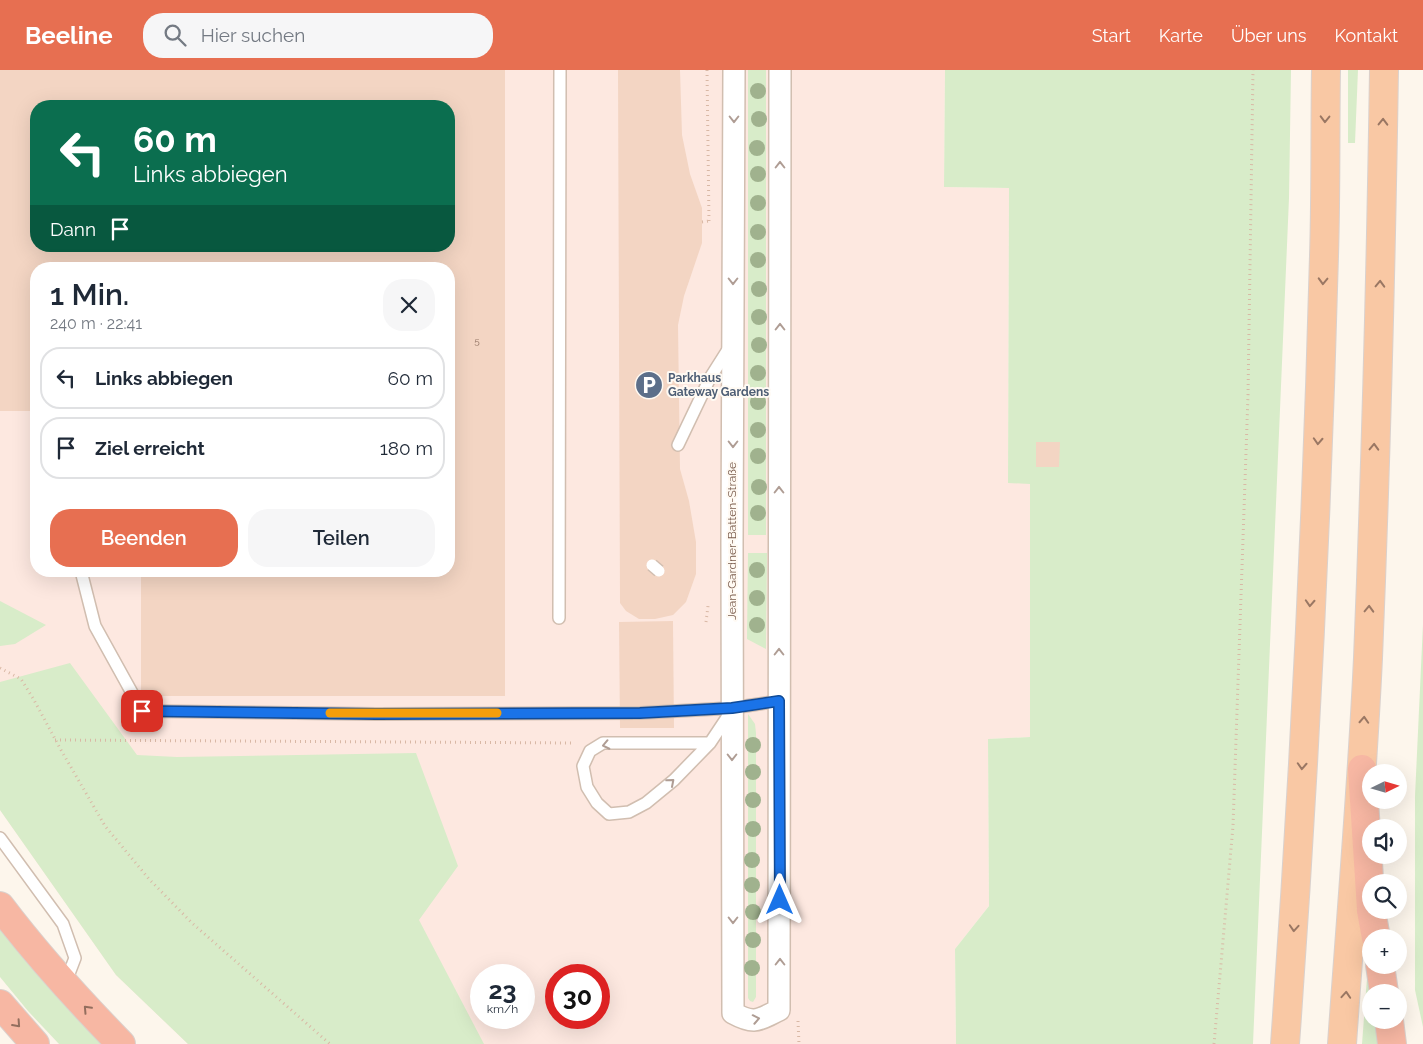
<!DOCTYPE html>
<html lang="de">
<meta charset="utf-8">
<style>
:root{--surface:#fff;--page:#f6f6f7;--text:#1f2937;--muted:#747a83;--line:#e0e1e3;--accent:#e76f51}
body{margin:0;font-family:Raleway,sans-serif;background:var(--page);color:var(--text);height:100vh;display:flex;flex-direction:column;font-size:19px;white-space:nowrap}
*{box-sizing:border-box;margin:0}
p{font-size:16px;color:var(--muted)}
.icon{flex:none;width:28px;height:28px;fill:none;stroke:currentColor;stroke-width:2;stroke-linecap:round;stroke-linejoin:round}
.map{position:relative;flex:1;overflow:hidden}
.drawer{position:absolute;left:30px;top:192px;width:425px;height:315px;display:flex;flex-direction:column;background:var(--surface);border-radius:20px;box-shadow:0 5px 20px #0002}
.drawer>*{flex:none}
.guide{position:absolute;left:30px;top:30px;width:425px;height:152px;border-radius:20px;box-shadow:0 5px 20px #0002;background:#0b6e4f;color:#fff;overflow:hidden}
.needle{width:32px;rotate:85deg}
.buttons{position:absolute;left:1362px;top:694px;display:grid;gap:10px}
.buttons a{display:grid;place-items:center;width:45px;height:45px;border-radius:50%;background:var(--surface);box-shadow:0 5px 20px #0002;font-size:25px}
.speed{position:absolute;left:470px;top:894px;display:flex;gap:10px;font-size:25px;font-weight:700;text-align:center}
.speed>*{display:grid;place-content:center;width:65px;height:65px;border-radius:50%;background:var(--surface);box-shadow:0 5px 20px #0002;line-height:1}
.speed small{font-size:12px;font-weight:400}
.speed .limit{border:8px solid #d22;background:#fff;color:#111}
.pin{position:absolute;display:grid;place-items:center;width:42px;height:42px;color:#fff;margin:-21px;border-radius:10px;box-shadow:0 2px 8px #0006}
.me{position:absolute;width:55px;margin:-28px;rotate:0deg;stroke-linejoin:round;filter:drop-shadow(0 0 4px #0008)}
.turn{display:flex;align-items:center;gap:18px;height:105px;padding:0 20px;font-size:22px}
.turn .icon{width:65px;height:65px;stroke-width:2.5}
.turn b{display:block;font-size:35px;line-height:42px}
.then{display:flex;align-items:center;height:48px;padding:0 20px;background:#0003;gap:10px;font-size:19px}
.round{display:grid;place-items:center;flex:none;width:52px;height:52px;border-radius:20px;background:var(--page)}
.head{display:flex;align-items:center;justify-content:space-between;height:85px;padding:0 20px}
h1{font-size:30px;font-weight:600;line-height:38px}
.cta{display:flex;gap:10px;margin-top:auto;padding:10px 20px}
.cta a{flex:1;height:58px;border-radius:20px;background:var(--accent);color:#fff;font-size:20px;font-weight:600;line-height:58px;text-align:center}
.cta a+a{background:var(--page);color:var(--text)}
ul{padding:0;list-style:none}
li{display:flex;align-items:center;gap:15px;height:62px;margin:0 10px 8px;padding:0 10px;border:2px solid var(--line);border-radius:20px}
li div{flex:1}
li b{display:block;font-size:19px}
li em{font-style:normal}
header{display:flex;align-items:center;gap:30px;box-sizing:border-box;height:70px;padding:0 25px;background:var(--accent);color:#fff}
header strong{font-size:24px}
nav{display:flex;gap:28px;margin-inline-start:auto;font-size:18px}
.search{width:350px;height:45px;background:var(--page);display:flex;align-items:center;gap:12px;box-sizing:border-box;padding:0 18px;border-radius:20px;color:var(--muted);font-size:19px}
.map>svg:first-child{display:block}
.commercial{fill:#fde8e0;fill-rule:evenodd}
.green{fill:#d8ecc9}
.building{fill:#f3d5c3;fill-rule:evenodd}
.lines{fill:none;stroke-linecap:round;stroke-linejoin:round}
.service-casing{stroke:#d1beb0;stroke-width:14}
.minor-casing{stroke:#d1beb0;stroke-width:24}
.trunk-casing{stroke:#dad1cd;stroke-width:30}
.motorway-casing{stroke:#dad1cd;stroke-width:30}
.path{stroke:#d9b8a5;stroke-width:3;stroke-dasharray:1 4;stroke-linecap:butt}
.service{stroke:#fff;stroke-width:11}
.minor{stroke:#fff;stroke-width:21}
.trunk{stroke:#f9c8a4;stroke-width:28}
.motorway{stroke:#f7b7a3;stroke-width:28}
.service-bridge-casing{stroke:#d1beb0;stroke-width:14;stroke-linecap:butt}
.service-bridge{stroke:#fff;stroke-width:11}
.tree{fill:#a0b28e}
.oneway{stroke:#af9d94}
.oneway2{stroke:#9a7763}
.oneway3{stroke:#936e5e}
.route-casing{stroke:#114b97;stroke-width:12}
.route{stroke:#1a73e8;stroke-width:9}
.slow{stroke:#f59e0b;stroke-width:9}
.labels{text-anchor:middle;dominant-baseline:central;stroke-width:4;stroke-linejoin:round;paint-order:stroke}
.number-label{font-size:10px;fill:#987a6a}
.service-label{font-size:12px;font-weight:bold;fill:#4e5e75;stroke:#fffaf3;text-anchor:start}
.street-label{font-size:12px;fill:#7a5c4d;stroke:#fffaf3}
</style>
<header>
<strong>Beeline</strong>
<div class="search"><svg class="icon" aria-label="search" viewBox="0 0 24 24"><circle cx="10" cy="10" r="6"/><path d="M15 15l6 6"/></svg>Hier suchen</div>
<nav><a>Start</a><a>Karte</a><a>Über uns</a><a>Kontakt</a></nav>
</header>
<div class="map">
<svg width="1423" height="974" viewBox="0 0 1423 974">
<rect width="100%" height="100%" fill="#fdf6ec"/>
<path class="commercial" d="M0 0H945L944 117 1009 118 1008 412 1030 413V667L988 669 989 836 955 879 956 974H188L116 905 0 740ZM36 36H449V176H36ZM36 199H449V501H36ZM481 905H524V948H481ZM556 905H599V948H556Z"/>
<g class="green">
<rect x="748" y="0" width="18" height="465"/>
<polygon points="945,0 1291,0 1289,128 1253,974 956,974 955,879 989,836 988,669 1030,667 1030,414 1008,413 1009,118 944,117"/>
<polygon points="1348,0 1358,0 1355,73 1348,73"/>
<polygon points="748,483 767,483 766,579 747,569"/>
<polygon points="0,531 46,555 15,574 0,576"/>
<polygon points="1423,554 1423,957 1415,920 1415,726"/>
<polygon points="70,593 137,685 177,687 416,683 458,796 419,850 484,974 188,974 116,905 0,740 0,612"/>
<polygon points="748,644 755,654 756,663 756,927 753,932 750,931 748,928"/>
<polygon points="0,851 108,974 59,974 28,941 0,907"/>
<polygon points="1369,882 1377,922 1371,922 1371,950 1382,950 1387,974 1362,974"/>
</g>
<g class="building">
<path d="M0 0H505V626H141V501H449V199H36V341H0ZM36 36H449V176H36Z"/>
<polygon points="618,0 680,0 682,65 690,104 702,138 702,173 684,226 678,255 680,399 689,431 696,472 696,504 686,532 673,545 655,549 639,549 626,541 620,533"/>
<polygon points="1036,372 1060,372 1059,397 1036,397"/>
<polygon points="673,551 674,658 620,658 619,552"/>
</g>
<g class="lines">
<g class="service-casing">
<g id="service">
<polyline points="678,375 710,308 729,278"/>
<polyline points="81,501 95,556 142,641 377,644 640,643 732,638 779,631"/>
<polyline points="559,548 560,0"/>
<polyline points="710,673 603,673 590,681 583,696 587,717 597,733 609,744 629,742 646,733 674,710 710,673 730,643"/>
<polyline points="0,768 63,854 75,888 65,914"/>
</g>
</g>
<g class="minor-casing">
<path id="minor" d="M734 0 732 474 733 943C755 955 758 950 779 940L780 0"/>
</g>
<g class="trunk-casing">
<g id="trunk">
<path d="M1285 974C1304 712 1317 449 1324 186 1326 124 1325 62 1326 0"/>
<path d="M1342 974C1351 845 1362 717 1368 588 1376 392 1381 196 1384 0"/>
</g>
</g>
<g class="motorway-casing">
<g id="motorway">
<polyline points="1362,699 1371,839"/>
<path d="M0 836C37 885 78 930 121 974"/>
<polyline points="1371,840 1376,868"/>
<polyline points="1380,895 1384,922"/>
<polyline points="0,934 35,974"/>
<polyline points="1389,950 1392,974"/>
</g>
</g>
<g class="path">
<polyline points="707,0 709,152"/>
<polyline points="702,152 709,151"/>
<polyline points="706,552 708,536"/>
<polyline points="0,598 21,609 34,630 61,680 105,756 149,809 192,853 330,974"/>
<polyline points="55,670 575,673"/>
<polyline points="798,951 799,974"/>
<polyline points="1214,974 1233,756 1248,325 1253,0"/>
</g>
<use href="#service" class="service"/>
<use href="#minor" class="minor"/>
<use href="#trunk" class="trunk"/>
<use href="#motorway" class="motorway"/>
<g class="service-bridge-casing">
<polyline id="service-bridge" points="652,495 659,501"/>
</g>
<use href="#service-bridge" class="service-bridge"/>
</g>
<g class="tree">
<circle cx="758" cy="21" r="8"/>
<circle cx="759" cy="49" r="8"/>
<circle cx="757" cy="78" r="8"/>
<circle cx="758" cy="104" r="8"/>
<circle cx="758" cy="133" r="8"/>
<circle cx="758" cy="162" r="8"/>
<circle cx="758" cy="190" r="8"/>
<circle cx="759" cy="219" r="8"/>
<circle cx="759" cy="247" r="8"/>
<circle cx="759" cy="275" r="8"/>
<circle cx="758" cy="303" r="8"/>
<circle cx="758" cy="332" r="8"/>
<circle cx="758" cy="360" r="8"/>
<circle cx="758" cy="386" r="8"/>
<circle cx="759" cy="417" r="8"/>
<circle cx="758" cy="443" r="8"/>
<circle cx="757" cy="500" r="8"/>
<circle cx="757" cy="528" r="8"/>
<circle cx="757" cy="555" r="8"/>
<circle cx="753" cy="675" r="8"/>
<circle cx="753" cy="702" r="8"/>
<circle cx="753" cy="730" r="8"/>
<circle cx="753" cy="759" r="8"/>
<circle cx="752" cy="790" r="8"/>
<circle cx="752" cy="815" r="8"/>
<circle cx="753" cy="842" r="8"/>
<circle cx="753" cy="870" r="8"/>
<circle cx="752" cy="898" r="8"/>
</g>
<defs><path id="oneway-chevron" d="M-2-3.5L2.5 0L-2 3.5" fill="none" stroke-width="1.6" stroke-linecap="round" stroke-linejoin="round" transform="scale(1.25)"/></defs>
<g class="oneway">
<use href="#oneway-chevron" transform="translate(734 49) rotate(90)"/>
<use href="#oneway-chevron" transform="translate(780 95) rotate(-90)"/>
<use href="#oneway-chevron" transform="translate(733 211) rotate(90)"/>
<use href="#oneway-chevron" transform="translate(780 257) rotate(-90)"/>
<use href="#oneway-chevron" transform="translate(733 374) rotate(90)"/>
<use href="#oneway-chevron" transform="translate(779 420) rotate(-90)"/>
<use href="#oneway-chevron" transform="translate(779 582) rotate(-90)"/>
<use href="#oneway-chevron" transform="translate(606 675) rotate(168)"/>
<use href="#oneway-chevron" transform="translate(732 687) rotate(90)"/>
<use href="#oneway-chevron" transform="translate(671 712) rotate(-41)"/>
<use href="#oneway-chevron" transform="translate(733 850) rotate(90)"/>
<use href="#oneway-chevron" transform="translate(780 892) rotate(-90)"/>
<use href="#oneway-chevron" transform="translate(756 949) rotate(-11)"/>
</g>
<g class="oneway2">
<use href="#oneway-chevron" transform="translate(1325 49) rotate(91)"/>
<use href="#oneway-chevron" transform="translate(1383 52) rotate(-89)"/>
<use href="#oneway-chevron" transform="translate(1323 211) rotate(92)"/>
<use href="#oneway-chevron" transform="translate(1380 214) rotate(-88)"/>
<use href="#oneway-chevron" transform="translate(1318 371) rotate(93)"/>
<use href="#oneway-chevron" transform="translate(1374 377) rotate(-88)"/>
<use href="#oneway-chevron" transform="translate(1310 533) rotate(93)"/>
<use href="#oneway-chevron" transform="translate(1369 539) rotate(-88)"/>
<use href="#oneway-chevron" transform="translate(1364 650) rotate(-87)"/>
<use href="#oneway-chevron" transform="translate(1302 696) rotate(93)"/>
<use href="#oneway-chevron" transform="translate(1294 858) rotate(94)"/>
<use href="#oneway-chevron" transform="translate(1346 925) rotate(-86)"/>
</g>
<g class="oneway3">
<use href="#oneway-chevron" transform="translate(87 939) rotate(-133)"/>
<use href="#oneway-chevron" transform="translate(17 954) rotate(48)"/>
</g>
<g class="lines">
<g class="route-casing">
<polyline id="route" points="142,641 376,644 640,643 732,638 779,631 780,830"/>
</g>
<use href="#route" class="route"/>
<polyline class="slow" points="330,643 497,643"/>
</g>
<defs>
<g id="parking-disc" transform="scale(1.4375)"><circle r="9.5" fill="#5c6f8a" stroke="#fffaf3"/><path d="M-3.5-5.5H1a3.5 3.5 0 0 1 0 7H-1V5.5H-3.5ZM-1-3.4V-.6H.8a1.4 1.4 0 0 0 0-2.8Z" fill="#fff"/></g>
</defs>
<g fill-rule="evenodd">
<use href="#parking-disc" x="649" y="315"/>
</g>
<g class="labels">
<g class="number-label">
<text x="477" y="270">5</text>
</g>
<g class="service-label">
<text x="668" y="308">Parkhaus<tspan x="668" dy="14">Gateway Gardens</tspan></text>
</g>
<g class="street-label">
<text transform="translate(732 471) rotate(-90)">Jean-Gardner-Batten-Straße</text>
</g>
</g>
</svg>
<div class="buttons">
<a><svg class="needle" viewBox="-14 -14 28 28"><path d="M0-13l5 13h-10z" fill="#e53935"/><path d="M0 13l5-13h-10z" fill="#747a83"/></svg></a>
<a><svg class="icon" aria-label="sound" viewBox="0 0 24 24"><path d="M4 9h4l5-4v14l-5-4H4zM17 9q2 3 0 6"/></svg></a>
<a><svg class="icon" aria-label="search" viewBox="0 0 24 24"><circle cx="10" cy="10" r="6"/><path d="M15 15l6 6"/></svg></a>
<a>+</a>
<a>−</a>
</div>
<div class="speed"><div>23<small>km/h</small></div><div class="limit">30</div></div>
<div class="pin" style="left:142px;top:641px;background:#d93025"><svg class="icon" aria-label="arrive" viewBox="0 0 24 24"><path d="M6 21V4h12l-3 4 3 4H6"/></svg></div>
<svg class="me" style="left:780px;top:830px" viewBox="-20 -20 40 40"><path d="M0-17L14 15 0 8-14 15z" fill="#1a73e8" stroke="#fff" stroke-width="4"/></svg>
<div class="guide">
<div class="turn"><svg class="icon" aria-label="left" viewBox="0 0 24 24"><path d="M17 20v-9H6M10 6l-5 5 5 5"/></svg><div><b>60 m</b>Links abbiegen</div></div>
<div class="then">Dann<svg class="icon" aria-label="arrive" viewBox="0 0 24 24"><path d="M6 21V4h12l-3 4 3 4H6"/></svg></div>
</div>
<section class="drawer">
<div class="head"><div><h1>1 Min.</h1><p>240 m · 22:41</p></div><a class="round"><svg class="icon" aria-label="close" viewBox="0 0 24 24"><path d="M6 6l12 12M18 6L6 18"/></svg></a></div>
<ul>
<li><svg class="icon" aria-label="left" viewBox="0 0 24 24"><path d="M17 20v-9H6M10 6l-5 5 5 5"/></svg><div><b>Links abbiegen</b></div><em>60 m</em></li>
<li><svg class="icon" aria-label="arrive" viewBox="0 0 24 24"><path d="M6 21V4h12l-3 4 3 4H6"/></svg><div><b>Ziel erreicht</b></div><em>180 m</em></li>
</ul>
<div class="cta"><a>Beenden</a><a>Teilen</a></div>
</section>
</div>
